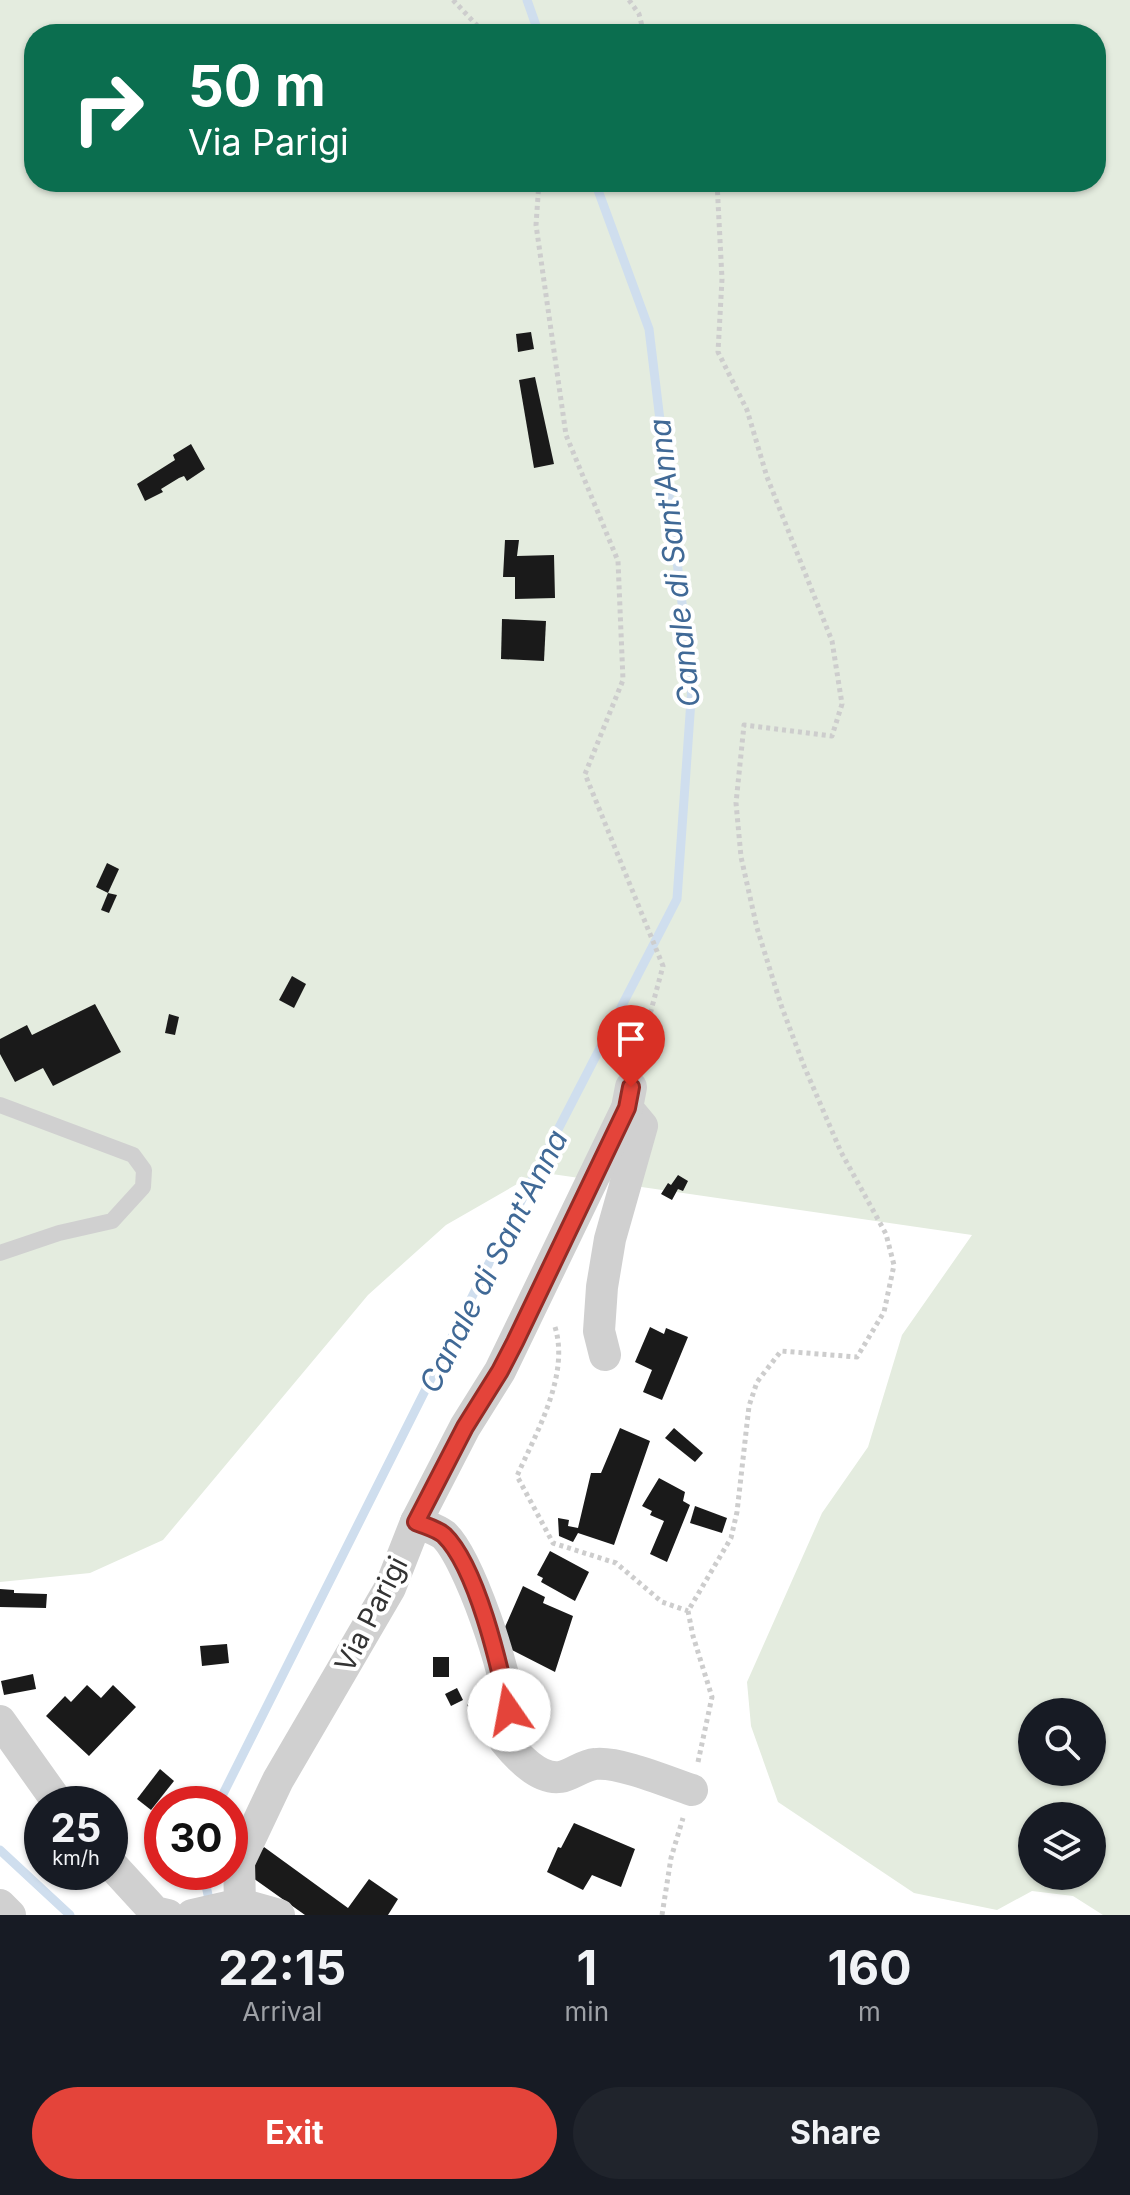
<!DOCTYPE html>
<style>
:root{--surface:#171b24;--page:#20242c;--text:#f1f3f6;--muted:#9ea1a6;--accent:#e4443a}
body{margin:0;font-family:Inter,sans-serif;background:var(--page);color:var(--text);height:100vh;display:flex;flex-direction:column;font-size:30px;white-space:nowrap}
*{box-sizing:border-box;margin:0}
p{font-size:26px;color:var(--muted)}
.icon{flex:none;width:44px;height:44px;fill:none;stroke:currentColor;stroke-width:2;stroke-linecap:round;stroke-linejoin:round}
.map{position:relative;height:1915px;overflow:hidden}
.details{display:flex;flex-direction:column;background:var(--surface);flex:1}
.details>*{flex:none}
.guide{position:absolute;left:24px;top:24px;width:1082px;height:168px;border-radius:32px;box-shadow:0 2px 6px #0004;background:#0b6e4f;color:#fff;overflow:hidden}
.tools{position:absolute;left:1018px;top:1698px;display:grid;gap:16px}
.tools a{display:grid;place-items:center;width:88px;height:88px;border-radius:50%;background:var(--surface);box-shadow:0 2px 6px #0004;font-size:40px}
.speed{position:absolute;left:24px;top:1786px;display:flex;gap:16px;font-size:40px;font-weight:700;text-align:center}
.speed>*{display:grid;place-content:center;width:104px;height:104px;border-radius:50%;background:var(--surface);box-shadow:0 2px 6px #0004;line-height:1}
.speed small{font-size:20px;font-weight:400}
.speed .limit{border:12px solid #d22;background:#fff;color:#111}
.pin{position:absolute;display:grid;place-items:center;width:68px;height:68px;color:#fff;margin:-82px -34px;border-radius:50% 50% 50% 0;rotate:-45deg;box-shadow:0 0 8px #0007}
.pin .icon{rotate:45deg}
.me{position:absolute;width:88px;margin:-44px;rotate:348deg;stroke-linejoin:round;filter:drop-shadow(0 0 6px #0008)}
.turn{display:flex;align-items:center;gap:28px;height:168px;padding:0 32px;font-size:36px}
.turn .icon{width:104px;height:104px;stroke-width:2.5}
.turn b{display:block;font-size:56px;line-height:68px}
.eta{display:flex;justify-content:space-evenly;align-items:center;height:136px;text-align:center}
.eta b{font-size:48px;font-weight:700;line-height:56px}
.action{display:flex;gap:16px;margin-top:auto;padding:16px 32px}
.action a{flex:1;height:92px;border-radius:48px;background:var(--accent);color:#fff;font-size:32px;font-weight:700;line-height:92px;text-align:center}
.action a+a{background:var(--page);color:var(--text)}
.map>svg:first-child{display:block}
.green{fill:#e4ecdf;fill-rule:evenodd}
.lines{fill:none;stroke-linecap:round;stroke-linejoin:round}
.stream{stroke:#cfdeee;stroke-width:9}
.building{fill:#1a1a1a}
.path{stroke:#cdcdcd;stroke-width:5;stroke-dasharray:4 4;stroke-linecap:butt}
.service{stroke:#d0d0d0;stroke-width:16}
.minor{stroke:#d0d0d0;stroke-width:32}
.route-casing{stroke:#942c26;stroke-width:20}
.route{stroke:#e4443a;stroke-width:14}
.labels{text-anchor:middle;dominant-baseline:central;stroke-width:8;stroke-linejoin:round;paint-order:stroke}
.street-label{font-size:28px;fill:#333;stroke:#fff}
.water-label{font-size:30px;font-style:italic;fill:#406996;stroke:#fff}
</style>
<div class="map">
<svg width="1130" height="1915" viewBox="0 0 1130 1915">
<rect width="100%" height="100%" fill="#fff"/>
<path class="green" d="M0 0H1130V1915H1103L1073 1896 1032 1891 997 1910 914 1893 778 1802 751 1726 747 1682 822 1513 868 1447 902 1335 972 1235 538 1172 446 1225 368 1295 163 1540 90 1573 0 1582ZM34 34H1096V182H34ZM1032 1712H1092V1772H1032ZM1032 1816H1092V1876H1032Z"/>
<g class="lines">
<g class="stream">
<polyline points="527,0 539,34"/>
<polyline points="218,1804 486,1269 677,899 692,686 649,329 595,182"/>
<polyline points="0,1850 70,1915"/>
<polyline points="203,1872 210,1904"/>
</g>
</g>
<g class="building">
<polygon points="531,332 534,349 518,352 516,334"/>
<polygon points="535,377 554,464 534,468 519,380"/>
<polygon points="191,444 205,469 187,481 184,476 179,478 161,489 163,492 145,501 137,484 175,460 173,455"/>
<polygon points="505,540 519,540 517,556 554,555 555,598 515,599 515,577 503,577"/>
<polygon points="502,619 546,621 544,661 501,659"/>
<polygon points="107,863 119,869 108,893 96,887"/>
<polygon points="108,893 117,895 109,913 101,910"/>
<polygon points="292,976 306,984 294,1008 279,1000"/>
<polygon points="95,1004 121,1052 53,1086 43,1068 15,1082 0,1054 0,1039 27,1025 32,1035"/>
<polygon points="169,1014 179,1017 175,1035 165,1033"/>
<polygon points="678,1175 688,1181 683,1191 678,1189 672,1200 661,1194 668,1183 671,1185"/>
<polygon points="650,1327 664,1334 666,1328 688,1337 662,1400 643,1392 652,1370 635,1362"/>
<polygon points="620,1428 650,1441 614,1545 578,1533 573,1542 559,1536 558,1518 569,1520 568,1526 578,1528 591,1473 601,1473"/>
<polygon points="674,1428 703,1453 695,1462 665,1438"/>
<polygon points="659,1478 685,1492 683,1501 690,1505 667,1562 650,1554 664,1521 650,1515 652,1511 642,1506"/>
<polygon points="695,1506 727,1518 722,1533 690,1523"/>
<polygon points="550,1551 589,1572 575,1601 541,1582 543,1578 537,1575"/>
<polygon points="523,1586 545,1597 543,1603 573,1616 555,1672 498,1643"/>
<polygon points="0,1589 14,1590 14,1593 47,1594 46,1608 0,1607"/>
<polygon points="227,1644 229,1663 202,1666 200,1646"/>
<rect x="433" y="1657" width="16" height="20"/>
<polygon points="33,1674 36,1689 4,1695 1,1681"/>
<polygon points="477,1684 498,1698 490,1720 467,1706"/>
<polygon points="87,1685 101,1698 113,1685 136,1707 89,1756 46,1716 65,1696 71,1702"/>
<polygon points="457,1688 463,1700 451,1706 445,1694"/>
<polygon points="160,1769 174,1781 151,1810 137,1799"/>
<polygon points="574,1823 635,1849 621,1887 592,1875 583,1890 547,1872 558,1847 561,1848"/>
<polygon points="264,1847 348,1908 369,1879 398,1899 388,1915 305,1915 253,1878 255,1874 248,1868"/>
</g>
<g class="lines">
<g class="path">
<polyline points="453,0 485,34"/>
<polyline points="629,0 639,14 644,34"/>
<polyline points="539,182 536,225 566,435 618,561 623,680 585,774 663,966 638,1059"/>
<path d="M555 1327C570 1375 536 1433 517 1476L553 1543 616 1563 662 1602 688 1611"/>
<polyline points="698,1762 712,1697 693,1636 688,1611 731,1538 737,1512 749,1406 757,1382 781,1351 857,1357 884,1312 894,1265 886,1234 841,1152 804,1066 781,1005 757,928 741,857 736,803 744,725 832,736 842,704 832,641 767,477 747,410 718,352 722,279 717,182"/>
<polyline points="662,1915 671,1858 683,1818"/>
</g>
<polyline class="service" points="0,1105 133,1155 144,1170 143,1187 112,1221 59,1233 0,1253"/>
<g class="minor">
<polyline points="605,1355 599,1331 602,1287 610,1239 642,1126 627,1108"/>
<path d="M416 1522C425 1526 436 1529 444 1535 469 1559 508 1674 509 1710 510 1719 506 1731 505 1741 517 1756 539 1780 560 1777 572 1775 583 1765 595 1764 618 1761 668 1782 692 1790"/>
<polyline points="0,1721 59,1804"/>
<polyline points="110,1863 155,1912 168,1915"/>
<polyline points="240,1904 239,1862 278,1780 390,1588 416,1522 465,1427 500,1371 627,1108 631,1087"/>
<polyline points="0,1905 10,1915"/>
<polyline points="192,1915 240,1904 279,1915"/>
</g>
</g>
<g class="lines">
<g class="route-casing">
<path id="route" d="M509 1710C499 1665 477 1567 444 1535 437 1529 425 1526 416 1522L465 1427 500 1371 515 1342 627 1108 631 1087"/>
</g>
<use href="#route" class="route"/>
</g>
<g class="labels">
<g class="street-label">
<text transform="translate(371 1614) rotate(-63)">Via Parigi</text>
</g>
<g class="water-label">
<text transform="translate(674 563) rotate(-96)">Canale di Sant'Anna</text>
<text transform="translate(493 1261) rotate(-63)">Canale di Sant'Anna</text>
</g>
</g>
</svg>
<div class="tools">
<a><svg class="icon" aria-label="search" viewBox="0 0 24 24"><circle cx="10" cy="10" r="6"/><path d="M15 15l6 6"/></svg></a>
<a><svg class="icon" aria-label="layers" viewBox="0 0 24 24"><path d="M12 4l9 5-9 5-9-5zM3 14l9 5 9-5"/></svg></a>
</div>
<div class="speed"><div>25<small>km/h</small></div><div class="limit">30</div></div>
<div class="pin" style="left:631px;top:1087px;background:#d93025"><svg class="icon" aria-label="arrive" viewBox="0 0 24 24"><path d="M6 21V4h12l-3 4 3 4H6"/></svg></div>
<svg class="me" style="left:509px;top:1710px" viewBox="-20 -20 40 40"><circle r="19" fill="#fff"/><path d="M0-13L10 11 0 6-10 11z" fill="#e4443a"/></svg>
<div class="guide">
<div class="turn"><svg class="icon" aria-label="right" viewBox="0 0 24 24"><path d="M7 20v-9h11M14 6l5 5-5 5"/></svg><div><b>50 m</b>Via Parigi</div></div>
</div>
</div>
<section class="details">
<div class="eta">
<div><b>22:15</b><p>Arrival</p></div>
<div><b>1</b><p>min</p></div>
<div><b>160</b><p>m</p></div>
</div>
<div class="action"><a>Exit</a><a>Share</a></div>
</section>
